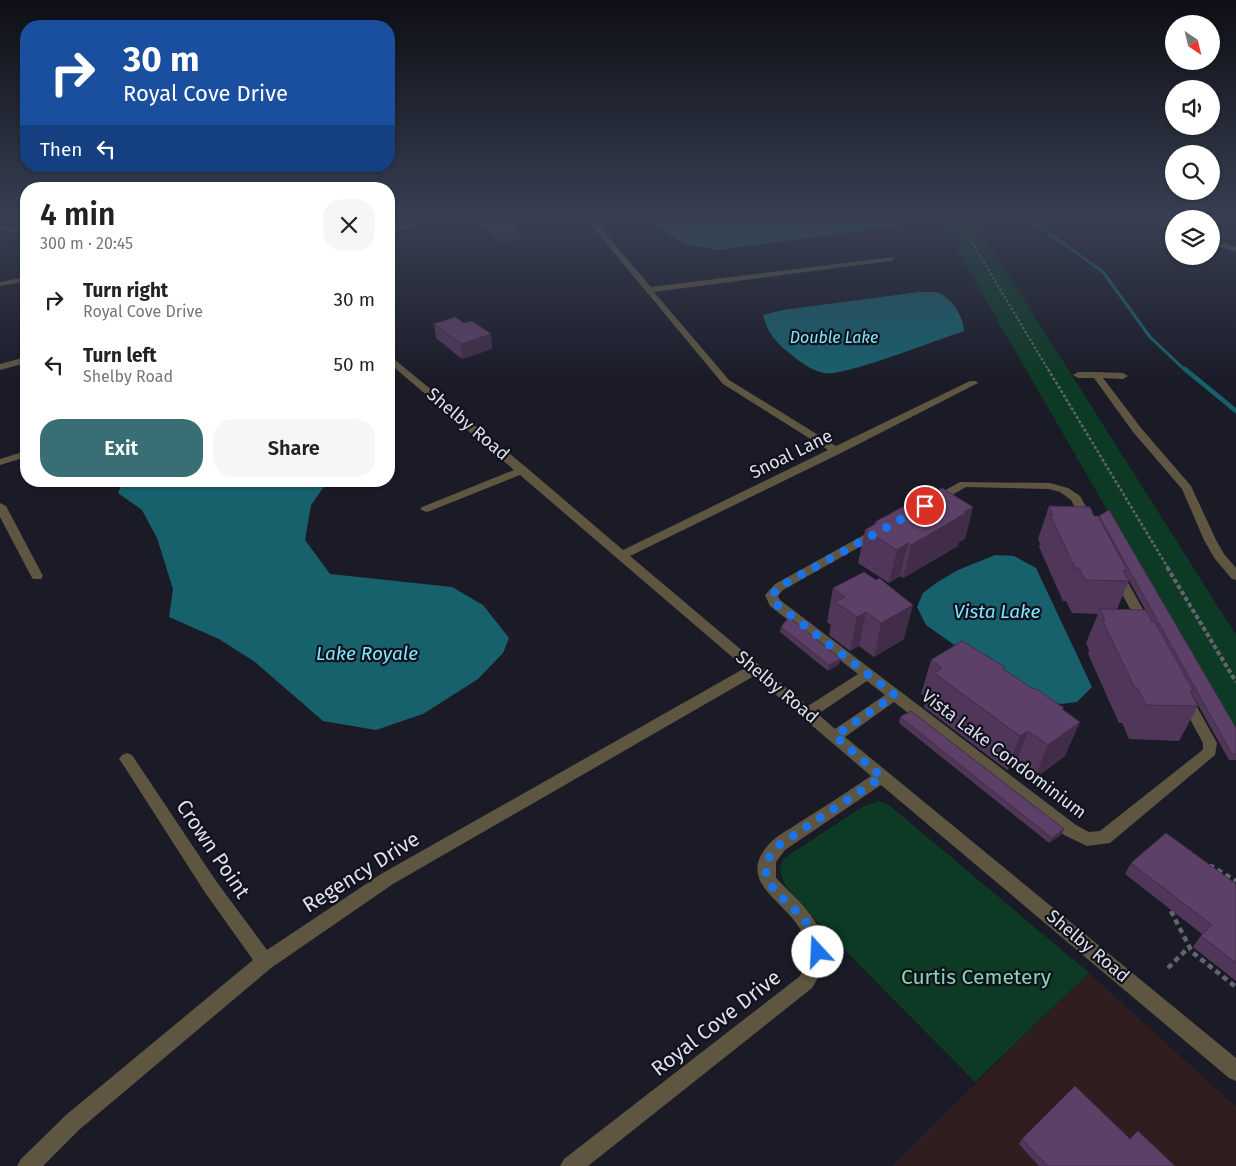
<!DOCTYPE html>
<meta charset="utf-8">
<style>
:root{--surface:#fff;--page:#f6f6f6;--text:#222;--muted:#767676;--accent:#386e74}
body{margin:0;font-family:"Fira Sans",sans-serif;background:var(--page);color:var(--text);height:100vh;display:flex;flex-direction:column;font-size:19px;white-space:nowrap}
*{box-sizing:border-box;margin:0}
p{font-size:16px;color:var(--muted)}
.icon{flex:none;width:28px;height:28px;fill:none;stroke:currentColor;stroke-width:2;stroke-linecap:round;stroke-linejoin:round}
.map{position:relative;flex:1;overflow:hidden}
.side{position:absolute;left:20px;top:182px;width:375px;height:305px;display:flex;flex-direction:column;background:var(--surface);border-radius:20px;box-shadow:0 1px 4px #0004}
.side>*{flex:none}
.guide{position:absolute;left:20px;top:20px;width:375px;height:152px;border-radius:20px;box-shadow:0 1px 4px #0004;background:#1a4fa0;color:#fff;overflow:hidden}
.needle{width:32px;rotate:145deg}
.buttons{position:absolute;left:1165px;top:15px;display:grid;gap:10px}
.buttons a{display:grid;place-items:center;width:55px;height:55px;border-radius:50%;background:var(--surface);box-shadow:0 1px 4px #0004;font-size:25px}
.pin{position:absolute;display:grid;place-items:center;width:42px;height:42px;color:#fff;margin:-21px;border:2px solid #fff;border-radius:50%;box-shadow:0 1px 5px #0007}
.me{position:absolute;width:55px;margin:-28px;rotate:340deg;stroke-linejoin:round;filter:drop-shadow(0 0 4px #0008)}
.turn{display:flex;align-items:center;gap:18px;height:105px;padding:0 20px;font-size:22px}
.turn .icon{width:65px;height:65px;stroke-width:2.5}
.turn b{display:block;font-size:35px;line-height:42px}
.then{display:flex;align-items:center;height:48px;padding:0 20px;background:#0003;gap:10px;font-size:19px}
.round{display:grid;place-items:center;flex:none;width:52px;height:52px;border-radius:20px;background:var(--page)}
.overview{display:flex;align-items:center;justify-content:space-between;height:85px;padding:0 20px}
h1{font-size:30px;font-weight:600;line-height:38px}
.button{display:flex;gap:10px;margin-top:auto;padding:10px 20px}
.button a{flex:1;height:58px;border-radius:20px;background:var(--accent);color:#fff;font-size:20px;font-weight:600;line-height:58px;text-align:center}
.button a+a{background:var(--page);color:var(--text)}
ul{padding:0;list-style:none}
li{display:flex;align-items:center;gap:15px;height:65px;padding:0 20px}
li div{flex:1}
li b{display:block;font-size:19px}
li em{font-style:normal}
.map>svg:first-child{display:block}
.commercial{fill:#301d20}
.green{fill:#0d3a25}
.water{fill:#17616d}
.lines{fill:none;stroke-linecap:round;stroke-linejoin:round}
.stream-far1{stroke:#17616d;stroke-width:3}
.stream{stroke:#17616d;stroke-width:4.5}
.path-far3{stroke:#63646f;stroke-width:2;stroke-dasharray:2.5 2;stroke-linecap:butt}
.path-far2{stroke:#63646f;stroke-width:2.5;stroke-dasharray:3 2;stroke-linecap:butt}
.path-far1{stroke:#63646f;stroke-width:4;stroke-dasharray:4.5 2.5;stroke-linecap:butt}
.path{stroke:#63646f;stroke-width:4.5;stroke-dasharray:5.5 4;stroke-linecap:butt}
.minor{fill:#5f5642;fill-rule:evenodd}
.wall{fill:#503759;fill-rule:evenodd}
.shaded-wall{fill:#412d48}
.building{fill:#5d4067;stroke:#412d48}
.route{stroke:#1a73e8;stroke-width:9;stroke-dasharray:0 16.2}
.labels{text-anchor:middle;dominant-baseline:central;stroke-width:4.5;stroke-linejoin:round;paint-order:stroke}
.far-water-label{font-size:16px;font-style:italic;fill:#7fe8fc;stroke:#11121e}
.street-label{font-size:18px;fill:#dedfe8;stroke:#11121e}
.water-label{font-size:19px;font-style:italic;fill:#7fe8fc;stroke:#11121e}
.near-street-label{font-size:21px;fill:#dedfe8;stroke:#11121e}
.near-park-label{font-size:21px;fill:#86d6aa;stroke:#11121e}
</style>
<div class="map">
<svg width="1236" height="1166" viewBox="0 0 1236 1166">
<rect width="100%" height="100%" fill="#1a1b27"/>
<polygon class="commercial" points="1089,973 1236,1107 1236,1166 891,1166"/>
<g class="green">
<polygon points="939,219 973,219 1236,635 1236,733"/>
<polygon points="879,801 889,805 1089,973 975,1082 819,924 785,885 780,871 783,859 862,807"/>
</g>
<g class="water">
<polygon points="652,219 904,219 904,223 899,226 718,250 684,244 652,223"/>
<path d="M919 292C925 292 933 291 939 293 952 298 964 318 964 331 939 339 844 377 824 373 810 370 799 361 788 352 776 343 766 330 763 315L783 310Z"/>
<polygon points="123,481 328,481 311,505 305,540 330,574 452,587 483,605 509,638 503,653 478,679 423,714 376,730 323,721 255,662 219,639 169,617 173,589 157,538 142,510 118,493"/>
<polygon points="995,555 1014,556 1036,568 1092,687 1077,702 1061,704 1021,692 926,625 917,607 923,593 936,583 958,570"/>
</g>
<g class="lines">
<polyline class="stream-far1" points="1029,219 1103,272 1150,337 1186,371"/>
<polyline class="stream" points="1185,369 1236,411"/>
<polyline class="path-far3" points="958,219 1049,371"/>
<polyline class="path-far2" points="1048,369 1168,568"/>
<polyline class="path-far1" points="1167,567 1236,682"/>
<g class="path">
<polyline points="1209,867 1211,866 1236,881"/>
<polyline points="1171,911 1192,952 1236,987"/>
<polyline points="1168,968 1187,949 1190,949"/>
</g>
<g class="minor">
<polygon points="427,219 439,219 389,233 389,229"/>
<path d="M586 219H593L651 287 893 257V261H890L654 292 729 380 836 446 970 381H976L978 383 841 453 630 556 808 706 858 674 770 606 765 595 775 584 960 482 1050 483 1068 488 1080 496 1217 743 1215 755 1110 843 1087 846 1064 835 894 702 845 737 1236 1058V1081L1229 1078 881 785 785 850 776 862V878C798 901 835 930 823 967 821 974 816 981 812 988L588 1166H560L564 1159 800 976C835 910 722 897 769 844 777 835 790 829 800 822 824 807 847 792 871 776L754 676 393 884 271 968 80 1129 43 1166H17L21 1159 66 1115 253 960 204 891 122 763 119 759 122 755 127 753 132 755 216 881 267 950 381 874 745 668 520 475 430 511 426 512 420 509 422 507 514 470 389 363V355L527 468 623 550 828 450 723 384ZM966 487 1049 489 1060 492 1071 500 1203 743V749L1200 752 1100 831 1089 832 1076 825 780 600 778 596 783 590ZM867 681 885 695 835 729 818 714Z"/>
<polygon points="1150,219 1160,219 1174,225 1174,230"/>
<polygon points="0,226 26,229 26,233 0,230"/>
<polygon points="1211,239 1236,247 1236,252 1211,244"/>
<polygon points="26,277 26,281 0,286 0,282"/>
<polygon points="26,357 26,363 0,370 0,364"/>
<polygon points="1096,372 1123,373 1128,376 1123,379 1103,378 1141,428 1191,486 1216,540 1224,554 1236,568 1236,580 1232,579 1215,559 1204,540 1182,489 1133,432 1094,378 1078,378 1073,375 1078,372"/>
<polygon points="26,451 26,457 0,465 0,459"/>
<polygon points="0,503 6,506 43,576 41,579 33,579 31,576 0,517"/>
</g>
</g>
<g class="wall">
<polygon points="475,219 503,219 519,231 520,239 503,243"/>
<polygon points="464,323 491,334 492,349 462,359 436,338 434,324"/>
<polygon points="932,493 973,507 965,539 959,542 958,546 903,578 900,576 889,583 858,563 865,530 874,525 875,522"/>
<path d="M1049 506 1094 516H1099L1236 728V760H1229L1192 694V695L1198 706 1179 741 1129 739 1122 723H1119L1088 654 1089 650 1086 643 1098 614 1072 613 1066 601H1063L1039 547 1040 544 1038 539ZM1125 573 1152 622 1117 609 1129 581Z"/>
<polygon points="833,588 904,639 874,657 859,646 850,651 829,635 831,625 827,622"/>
<polygon points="781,627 841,659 839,664 828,671 780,632"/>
<polygon points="931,660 1005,667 1004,670 1065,756 1034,779 1015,765 1007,770 924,707 927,698 921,694"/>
<polygon points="900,717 1064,829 1061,835 1049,843 899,723"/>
<polygon points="1131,863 1236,884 1236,981 1193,947 1202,934 1125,874"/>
<polygon points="1022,1139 1130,1139 1175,1166 1039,1166 1019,1144"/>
</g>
<g class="shaded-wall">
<polygon points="519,231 520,239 503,243 502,234"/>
<polygon points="491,334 492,349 462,359 461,344"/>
<polygon points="973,507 965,539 959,542 958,546 903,578 911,545"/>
<polygon points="908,543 900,576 889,583 897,550"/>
<polygon points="913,605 904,639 874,657 881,623"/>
<polygon points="866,612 859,646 850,651 857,617"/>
<polygon points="841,659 839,664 828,671 829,665"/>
<polygon points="1080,722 1065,756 1034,779 1048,745"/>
<polygon points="1028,731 1015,765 1007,770 1020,736"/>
<polygon points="1064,829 1061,835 1049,843 1052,838"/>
</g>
<g class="building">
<polygon points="485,219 503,219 519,231 502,234"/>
<polygon points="455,317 464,323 472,321 491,334 461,344 434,324"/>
<polygon points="942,488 973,507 964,512 966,513 911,545 908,543 897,550 865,530 877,523 875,522 930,492 932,493"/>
<polygon points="1049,506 1090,507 1094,516 1098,516 1127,570 1123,570 1129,581 1085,580 1079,568 1075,568 1050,515 1053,515"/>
<polygon points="1109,510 1236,728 1236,754 1232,754 1099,516"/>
<polygon points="864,572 876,580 879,578 913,605 881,623 866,612 857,617 835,602 845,597 833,588"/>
<polygon points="1100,609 1146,610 1152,622 1155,622 1194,692 1190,691 1198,706 1146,705 1138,689 1135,688 1102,620 1105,620"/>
<polygon points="789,617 841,659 829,665 781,627"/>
<polygon points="962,641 1005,667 1003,669 1033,689 1035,688 1064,708 1062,709 1080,722 1048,745 1028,731 1020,736 934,673 942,668 931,660"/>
<polygon points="911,711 1064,829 1052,838 900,717"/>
<polygon points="1166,833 1236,884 1236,963 1201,936 1212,925 1131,863"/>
<polygon points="1075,1086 1130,1139 1138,1131 1175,1166 1046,1166 1047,1165 1022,1139"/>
</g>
<linearGradient id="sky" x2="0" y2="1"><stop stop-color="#0e0f15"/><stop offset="0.57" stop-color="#383f52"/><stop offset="1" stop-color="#383f52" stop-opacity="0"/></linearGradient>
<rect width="1236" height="382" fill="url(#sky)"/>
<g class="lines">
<path class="route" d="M818 952C816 943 814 934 809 926 790 898 743 880 779 845L882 777 835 736 895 695 775 603 772 595 779 587 925 506"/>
</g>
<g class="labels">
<g class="far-water-label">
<text x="834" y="337">Double Lake</text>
</g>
<g class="street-label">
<text transform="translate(468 424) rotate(40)">Shelby Road</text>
<text transform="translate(791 454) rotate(-26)">Snoal Lane</text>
<text transform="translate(777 687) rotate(40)">Shelby Road</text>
<text transform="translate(1004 754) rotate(37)">Vista Lake Condominium</text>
<text transform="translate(1088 946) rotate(40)">Shelby Road</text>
</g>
<g class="water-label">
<text x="997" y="611">Vista Lake</text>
<text x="367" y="653">Lake Royale</text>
</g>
<g class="near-street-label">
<text transform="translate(213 849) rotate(56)">Crown Point</text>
<text transform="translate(361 872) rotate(-32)">Regency Drive</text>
<text transform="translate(716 1023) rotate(-38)">Royal Cove Drive</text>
</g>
<g class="near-park-label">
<text x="976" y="977">Curtis Cemetery</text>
</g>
</g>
</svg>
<div class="buttons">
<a><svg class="needle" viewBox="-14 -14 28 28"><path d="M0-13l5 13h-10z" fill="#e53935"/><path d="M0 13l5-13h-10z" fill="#767676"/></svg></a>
<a><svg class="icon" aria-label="sound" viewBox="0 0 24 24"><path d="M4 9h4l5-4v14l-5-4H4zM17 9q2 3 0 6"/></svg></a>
<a><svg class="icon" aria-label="search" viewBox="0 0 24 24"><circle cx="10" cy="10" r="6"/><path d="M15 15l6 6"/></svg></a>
<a><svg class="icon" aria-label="layers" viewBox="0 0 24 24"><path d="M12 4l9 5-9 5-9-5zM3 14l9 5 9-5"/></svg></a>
</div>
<div class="pin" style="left:925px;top:506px;background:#d93025"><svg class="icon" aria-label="arrive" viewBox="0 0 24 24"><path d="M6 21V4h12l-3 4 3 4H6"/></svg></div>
<svg class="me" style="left:818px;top:952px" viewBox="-20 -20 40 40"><circle r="19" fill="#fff"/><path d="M0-13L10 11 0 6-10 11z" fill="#1a73e8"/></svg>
<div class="guide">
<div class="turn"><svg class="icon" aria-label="right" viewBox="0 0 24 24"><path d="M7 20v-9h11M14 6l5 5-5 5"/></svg><div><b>30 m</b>Royal Cove Drive</div></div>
<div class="then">Then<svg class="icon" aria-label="left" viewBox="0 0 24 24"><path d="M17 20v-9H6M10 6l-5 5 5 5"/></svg></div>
</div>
<section class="side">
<div class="overview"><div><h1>4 min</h1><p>300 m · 20:45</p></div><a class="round"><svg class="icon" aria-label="close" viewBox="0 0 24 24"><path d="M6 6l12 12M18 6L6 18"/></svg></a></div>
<ul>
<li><svg class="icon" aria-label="right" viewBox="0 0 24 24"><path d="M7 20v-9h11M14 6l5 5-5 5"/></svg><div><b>Turn right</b><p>Royal Cove Drive</p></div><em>30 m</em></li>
<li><svg class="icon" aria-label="left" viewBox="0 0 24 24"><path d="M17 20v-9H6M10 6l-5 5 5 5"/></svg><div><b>Turn left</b><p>Shelby Road</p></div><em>50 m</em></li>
</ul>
<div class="button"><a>Exit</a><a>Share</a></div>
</section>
</div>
